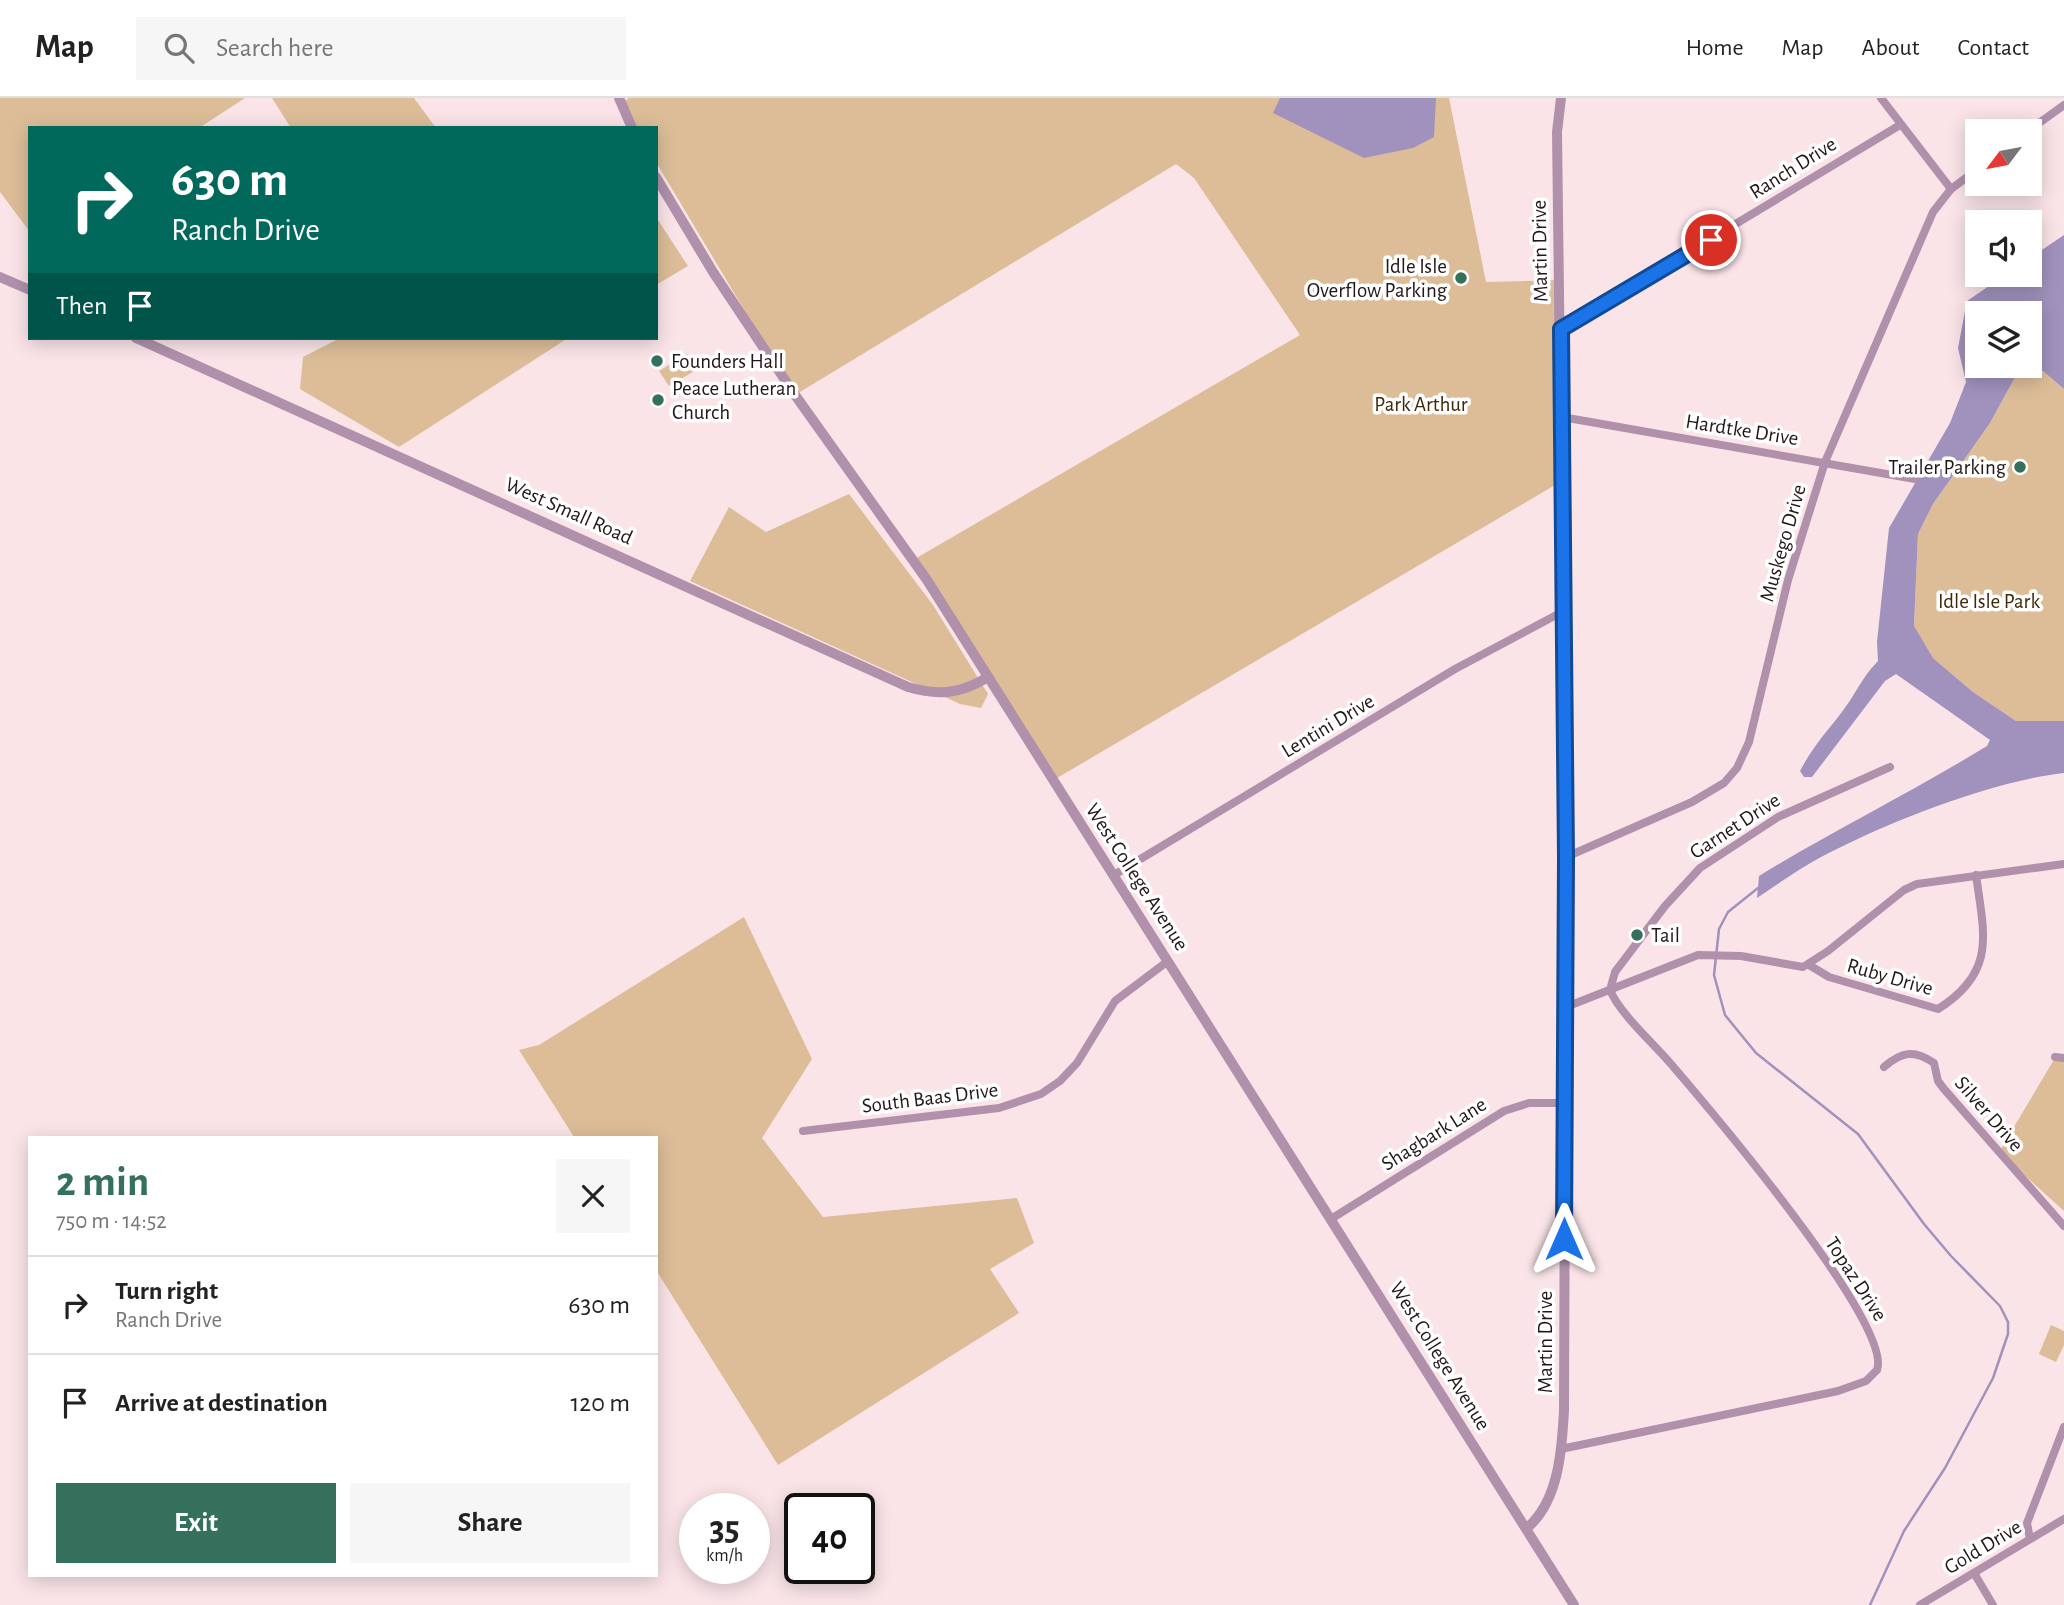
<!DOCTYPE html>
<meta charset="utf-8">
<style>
:root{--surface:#fff;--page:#f6f6f6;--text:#222;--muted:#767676;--line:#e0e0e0;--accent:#34705c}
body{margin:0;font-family:"Alegreya Sans",sans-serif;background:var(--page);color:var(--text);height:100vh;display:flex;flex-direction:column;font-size:26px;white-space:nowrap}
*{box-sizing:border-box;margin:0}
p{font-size:23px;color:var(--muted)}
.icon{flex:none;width:38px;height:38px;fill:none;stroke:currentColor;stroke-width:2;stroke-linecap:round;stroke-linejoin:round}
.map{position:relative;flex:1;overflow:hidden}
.panel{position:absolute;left:28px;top:1038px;width:630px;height:441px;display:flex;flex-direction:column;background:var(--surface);border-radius:0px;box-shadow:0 4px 18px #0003}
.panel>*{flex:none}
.hud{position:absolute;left:28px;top:28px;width:630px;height:214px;border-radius:0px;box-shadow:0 4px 18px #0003;background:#00695c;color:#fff;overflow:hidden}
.needle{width:46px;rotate:238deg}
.controls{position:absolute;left:1965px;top:21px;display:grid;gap:14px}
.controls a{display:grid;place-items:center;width:77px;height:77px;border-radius:0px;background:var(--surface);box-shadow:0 4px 18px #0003;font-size:35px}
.speed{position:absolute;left:679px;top:1395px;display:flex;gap:14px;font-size:35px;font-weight:700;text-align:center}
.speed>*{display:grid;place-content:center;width:91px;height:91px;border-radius:50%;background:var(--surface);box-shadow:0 4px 18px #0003;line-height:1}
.speed small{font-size:18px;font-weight:400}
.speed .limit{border:4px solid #111;border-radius:10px;background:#fff;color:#111}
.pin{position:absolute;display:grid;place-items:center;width:60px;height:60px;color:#fff;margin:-30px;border:4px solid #fff;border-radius:50%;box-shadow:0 2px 7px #0007}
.me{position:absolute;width:77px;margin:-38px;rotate:0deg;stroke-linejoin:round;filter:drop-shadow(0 0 5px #0008)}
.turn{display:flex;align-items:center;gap:24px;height:147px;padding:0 28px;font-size:32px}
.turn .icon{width:91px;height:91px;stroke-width:2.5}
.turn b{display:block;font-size:49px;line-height:60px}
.then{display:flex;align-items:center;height:66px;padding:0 28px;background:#0003;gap:14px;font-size:26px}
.round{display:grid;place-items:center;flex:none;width:74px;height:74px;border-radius:0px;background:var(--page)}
.summary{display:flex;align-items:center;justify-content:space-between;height:119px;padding:0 28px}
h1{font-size:42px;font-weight:700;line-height:52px;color:var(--accent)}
.button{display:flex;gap:14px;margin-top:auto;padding:14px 28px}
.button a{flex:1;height:80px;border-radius:0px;background:var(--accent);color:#fff;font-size:28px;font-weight:700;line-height:80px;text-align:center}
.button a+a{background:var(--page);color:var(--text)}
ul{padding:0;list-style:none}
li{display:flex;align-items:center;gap:21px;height:98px;padding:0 28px;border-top:2px solid var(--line)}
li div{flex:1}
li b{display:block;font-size:26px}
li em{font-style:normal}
header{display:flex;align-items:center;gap:42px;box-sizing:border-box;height:98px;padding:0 35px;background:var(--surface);border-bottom:2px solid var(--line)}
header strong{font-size:33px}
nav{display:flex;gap:38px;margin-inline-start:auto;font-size:24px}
.search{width:490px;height:63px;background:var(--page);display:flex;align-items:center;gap:18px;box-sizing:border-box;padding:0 24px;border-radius:0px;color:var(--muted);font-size:26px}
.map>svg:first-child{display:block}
.green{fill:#dcbd98}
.water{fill:#a092bc;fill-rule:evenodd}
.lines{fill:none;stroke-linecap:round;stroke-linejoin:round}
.stream{stroke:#a092bc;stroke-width:2.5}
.minor{stroke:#b190ab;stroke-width:8}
.tertiary{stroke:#b190ab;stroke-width:10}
.route-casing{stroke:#114b97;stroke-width:18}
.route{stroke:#1a73e8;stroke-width:12}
.poi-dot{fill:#34705c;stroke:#fff;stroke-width:2.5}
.labels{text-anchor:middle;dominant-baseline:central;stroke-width:7;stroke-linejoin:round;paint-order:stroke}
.street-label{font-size:21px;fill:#231619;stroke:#fff}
.poi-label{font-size:21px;fill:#231619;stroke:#fff;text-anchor:start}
.park-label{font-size:21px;fill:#40290a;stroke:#fff}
</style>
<header>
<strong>Map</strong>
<div class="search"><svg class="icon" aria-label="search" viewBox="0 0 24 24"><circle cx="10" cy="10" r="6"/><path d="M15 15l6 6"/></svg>Search here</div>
<nav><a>Home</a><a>Map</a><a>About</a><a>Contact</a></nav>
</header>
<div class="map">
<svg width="2064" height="1507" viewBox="0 0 2064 1507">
<rect width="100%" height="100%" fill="#fae4e8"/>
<g class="green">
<polygon points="0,0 245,0 199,30 30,30 30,134 0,94"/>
<polygon points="272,0 414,0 436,30 291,30"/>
<polygon points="629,0 1449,0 1486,184 1560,182 1562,383 1052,683 913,462 1300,237 1194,80 1176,66 795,297 656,64 656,30 636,30 621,5"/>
<polygon points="656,119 688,168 656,187"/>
<polygon points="340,240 568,240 399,349 300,291 303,259"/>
<polygon points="687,256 696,272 669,288 659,273"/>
<polygon points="2019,272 2043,273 2064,291 2064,623 2016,623 1973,594 1933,560 1914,529 1918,436 1933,406 1990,325"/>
<polygon points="849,396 933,507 988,596 981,610 960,606 690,483 729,409 766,434"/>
<polygon points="744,819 812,961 762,1040 823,1119 1017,1100 1034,1145 990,1171 1019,1215 778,1367 656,1172 656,1040 574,1039 519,952 539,947"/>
<polygon points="2055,960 2064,962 2064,1113 1999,1054"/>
<polygon points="2051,1227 2064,1233 2064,1247 2056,1264 2039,1256"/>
</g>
<g class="water">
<polygon points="1280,0 1436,0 1434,39 1413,50 1364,60 1273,15"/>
<path d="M2064 137V291L2043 273 2019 272 1990 325 1933 406 1918 436 1914 528 1933 560 1973 594 2016 623H2064V675C1991 683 1886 725 1821 759 1799 771 1778 786 1757 800L1759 778C1834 732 1912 694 1987 648L1990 642 1896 576 1885 583 1812 679H1804L1800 673C1815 644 1832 629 1849 604 1859 589 1865 576 1878 563L1877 544 1889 430 1950 325 1966 284 1958 250 1967 203 2005 177H2030V160ZM1978 215H2030V268H1978Z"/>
</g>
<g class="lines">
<polyline class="stream" points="1758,790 1728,814 1719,831 1714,877 1725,917 1756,955 1858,1036 1924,1126 1951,1158 2000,1208 2008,1224 2008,1236 1993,1280 1945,1370 1904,1433 1870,1507"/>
<g class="minor">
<polyline points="1881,0 1951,91"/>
<polyline points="2028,33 2064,7"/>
<polyline points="1561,231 1900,27"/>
<polyline points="1562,319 1915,381"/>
<polyline points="1566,759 1692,704 1724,685 1737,670 1749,644 1788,482 1825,364 1933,114 1951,91 1978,71"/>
<polyline points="1114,777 1455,571 1562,514"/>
<path d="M1809 867 1829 879 1938 911C1997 874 1984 836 1976 777"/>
<polyline points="1566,909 1698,857 1741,858 1803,869 1828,853 1904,792 1917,786 2064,766"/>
<polyline points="2055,959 2064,960"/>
<path d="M1884 969C1901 954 1914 951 1934 965L1938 983 1944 991 2064 1128"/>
<polyline points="803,1033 999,1010 1041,996 1060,983 1077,965 1115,903 1168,863"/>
<polyline points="1331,1121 1504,1013 1529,1005 1564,1005"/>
<path d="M1561 1351 1838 1293 1866 1283 1877 1272C1894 1227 1707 1008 1671 966 1654 946 1620 916 1610 892L1615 874 1665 808 1700 770 1778 719 1890 669"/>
<polyline points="2030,1441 2027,1425 2064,1329"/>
<polyline points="1974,1475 1993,1507"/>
<polyline points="1920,1507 2064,1421"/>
</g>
<g class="tertiary">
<polyline points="619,0 632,30"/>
<polyline points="656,79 713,174 795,297 927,482 1574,1507"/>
<polyline points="0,179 30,192"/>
<path d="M136 240 908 589C938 598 961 596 988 579"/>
<path d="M1527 1430C1559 1403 1562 1351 1564 1312L1566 759 1557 34 1561 0"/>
</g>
</g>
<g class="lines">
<g class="route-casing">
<polyline id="route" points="1564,1141 1566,759 1561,231 1711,142"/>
</g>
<use href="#route" class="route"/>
</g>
<g class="poi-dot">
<circle cx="1461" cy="180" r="7"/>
<circle cx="657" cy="263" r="7"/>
<circle cx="658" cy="302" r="7"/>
<circle cx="2020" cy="369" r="7"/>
<circle cx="1637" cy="837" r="7"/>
</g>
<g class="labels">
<g class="street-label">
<text transform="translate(1793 70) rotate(-32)">Ranch Drive</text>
<text transform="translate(1540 153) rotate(-91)">Martin Drive</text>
<text transform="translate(1742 332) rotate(9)">Hardtke Drive</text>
<text transform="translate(569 413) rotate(24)">West Small Road</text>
<text transform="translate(1783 445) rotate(-74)">Muskego Drive</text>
<text transform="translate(1328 628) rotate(-31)">Lentini Drive</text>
<text transform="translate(1735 728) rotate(-33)">Garnet Drive</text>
<text transform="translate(1137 779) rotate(57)">West College Avenue</text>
<text transform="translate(1890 879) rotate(16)">Ruby Drive</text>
<text transform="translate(930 1000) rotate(-7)">South Baas Drive</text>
<text transform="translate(1989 1016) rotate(49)">Silver Drive</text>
<text transform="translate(1434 1036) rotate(-32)">Shagbark Lane</text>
<text transform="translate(1856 1181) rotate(57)">Topaz Drive</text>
<text transform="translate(1545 1244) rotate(-90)">Martin Drive</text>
<text transform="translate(1440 1258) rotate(58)">West College Avenue</text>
<text transform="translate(1983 1449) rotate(-31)">Gold Drive</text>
</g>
<g class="poi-label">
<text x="1447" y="168" text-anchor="end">Idle Isle<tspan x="1447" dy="24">Overflow Parking</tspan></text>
<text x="671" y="263">Founders Hall</text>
<text x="672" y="290">Peace Lutheran<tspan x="672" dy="24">Church</tspan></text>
<text x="2006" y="369" text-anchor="end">Trailer Parking</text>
<text x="1651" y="837">Tail</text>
</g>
<g class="park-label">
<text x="1421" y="306">Park Arthur</text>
<text x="1989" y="503">Idle Isle Park</text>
</g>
</g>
</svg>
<div class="controls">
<a><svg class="needle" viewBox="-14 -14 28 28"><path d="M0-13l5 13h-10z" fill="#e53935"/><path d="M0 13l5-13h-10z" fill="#767676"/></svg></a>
<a><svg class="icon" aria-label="sound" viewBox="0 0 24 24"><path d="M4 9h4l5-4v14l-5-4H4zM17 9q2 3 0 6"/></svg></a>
<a><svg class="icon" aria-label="layers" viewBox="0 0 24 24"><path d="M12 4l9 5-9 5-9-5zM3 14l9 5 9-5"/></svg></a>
</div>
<div class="speed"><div>35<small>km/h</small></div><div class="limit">40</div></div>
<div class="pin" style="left:1711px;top:142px;background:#d93025"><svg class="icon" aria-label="arrive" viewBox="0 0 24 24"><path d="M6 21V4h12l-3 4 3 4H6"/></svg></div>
<svg class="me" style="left:1564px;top:1141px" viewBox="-20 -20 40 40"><path d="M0-17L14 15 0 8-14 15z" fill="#1a73e8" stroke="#fff" stroke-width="4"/></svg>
<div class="hud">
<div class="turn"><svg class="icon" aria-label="right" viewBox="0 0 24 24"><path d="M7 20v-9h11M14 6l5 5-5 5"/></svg><div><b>630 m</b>Ranch Drive</div></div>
<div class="then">Then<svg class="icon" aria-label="arrive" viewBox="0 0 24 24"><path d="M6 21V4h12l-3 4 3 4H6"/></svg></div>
</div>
<section class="panel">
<div class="summary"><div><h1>2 min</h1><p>750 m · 14:52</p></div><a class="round"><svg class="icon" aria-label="close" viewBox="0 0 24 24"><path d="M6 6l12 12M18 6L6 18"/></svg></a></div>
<ul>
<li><svg class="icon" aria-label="right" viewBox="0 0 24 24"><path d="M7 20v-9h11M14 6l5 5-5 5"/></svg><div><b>Turn right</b><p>Ranch Drive</p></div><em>630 m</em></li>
<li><svg class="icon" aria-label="arrive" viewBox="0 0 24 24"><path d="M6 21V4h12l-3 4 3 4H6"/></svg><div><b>Arrive at destination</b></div><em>120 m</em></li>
</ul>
<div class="button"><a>Exit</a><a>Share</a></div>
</section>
</div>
